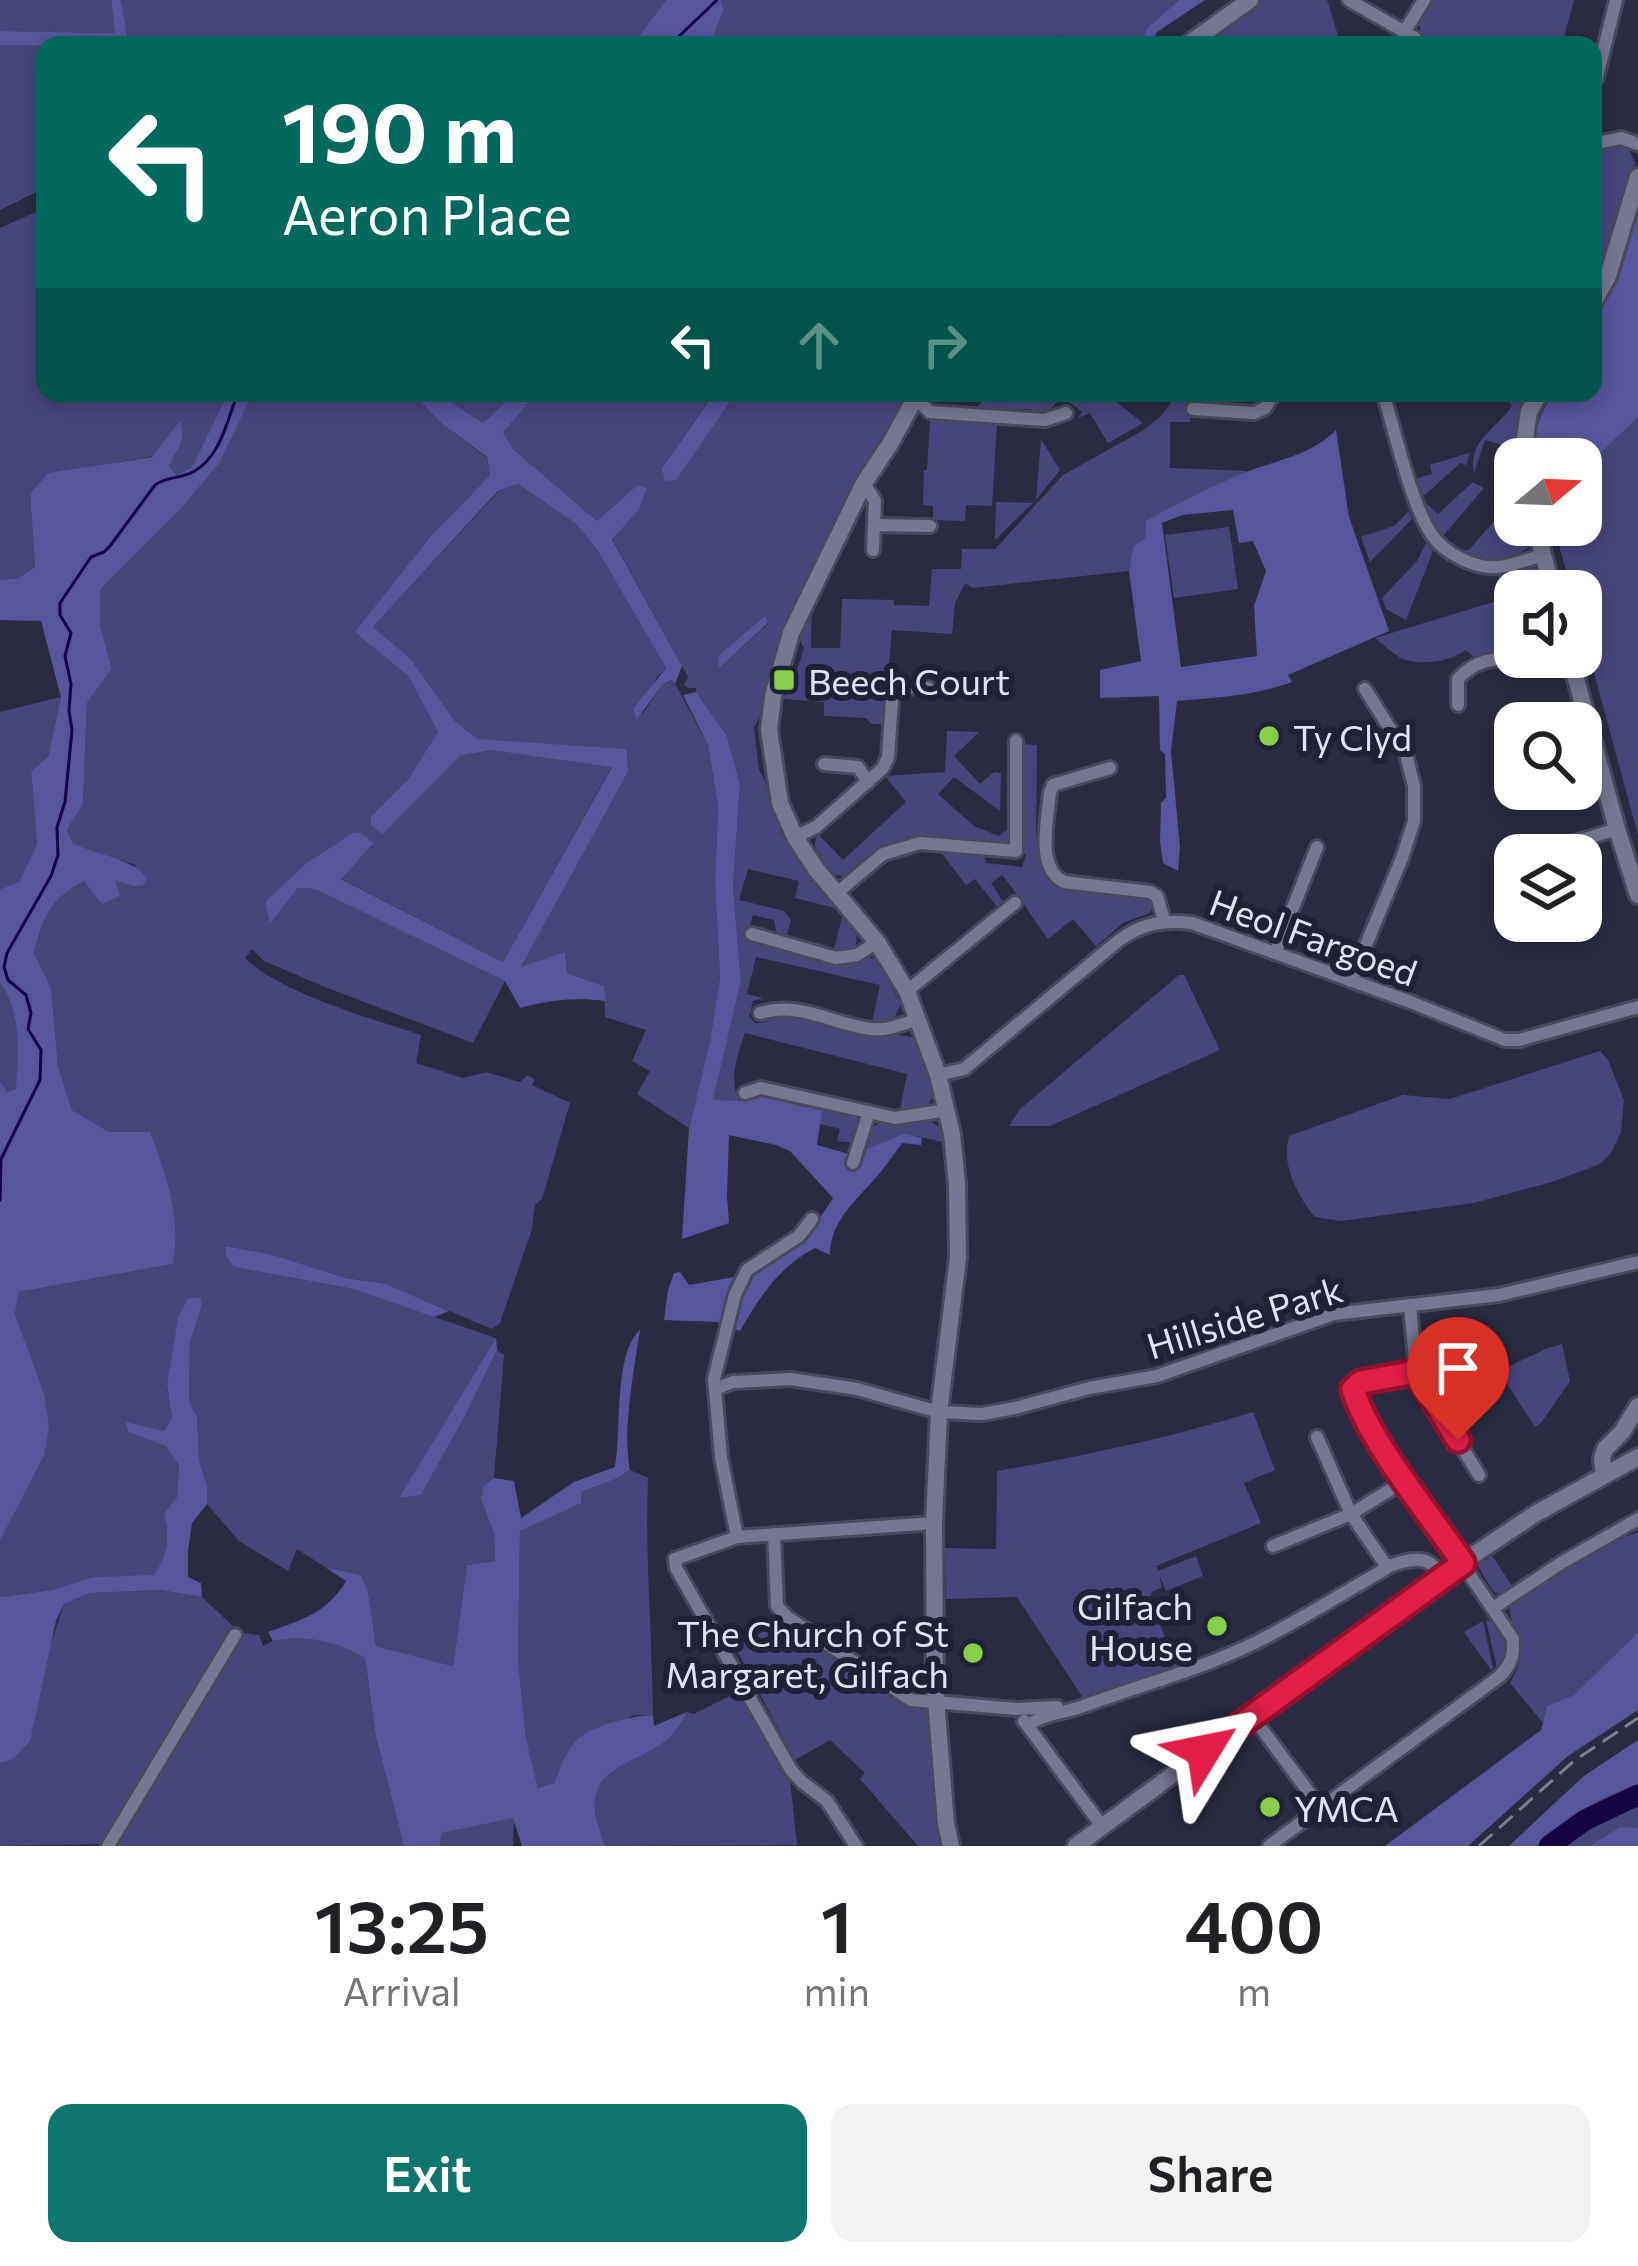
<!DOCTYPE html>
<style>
:root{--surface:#fff;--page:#f2f2f2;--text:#202124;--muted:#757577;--accent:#0f766e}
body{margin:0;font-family:Commissioner,sans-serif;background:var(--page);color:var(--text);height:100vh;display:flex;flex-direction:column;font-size:45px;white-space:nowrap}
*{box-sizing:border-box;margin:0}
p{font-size:39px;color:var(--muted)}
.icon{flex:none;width:66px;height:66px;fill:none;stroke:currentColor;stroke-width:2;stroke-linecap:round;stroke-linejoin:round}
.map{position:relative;height:1846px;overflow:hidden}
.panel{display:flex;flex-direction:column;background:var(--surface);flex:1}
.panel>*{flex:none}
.banner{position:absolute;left:36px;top:36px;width:1566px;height:366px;border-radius:24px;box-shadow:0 6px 18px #0003;background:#00695c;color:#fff;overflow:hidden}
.needle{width:78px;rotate:71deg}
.fabs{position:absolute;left:1494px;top:438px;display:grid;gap:24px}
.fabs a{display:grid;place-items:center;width:108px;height:108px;border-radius:24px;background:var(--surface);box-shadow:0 6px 18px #0003;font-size:60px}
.pin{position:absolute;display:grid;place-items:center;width:102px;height:102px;color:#fff;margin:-123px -51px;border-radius:50% 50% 50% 0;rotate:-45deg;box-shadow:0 0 12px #0007}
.pin .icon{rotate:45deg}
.me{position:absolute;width:132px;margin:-66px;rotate:55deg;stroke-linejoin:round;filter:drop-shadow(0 0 9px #0008)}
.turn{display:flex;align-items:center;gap:42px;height:252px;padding:0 48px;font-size:54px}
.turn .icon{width:156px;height:156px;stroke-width:2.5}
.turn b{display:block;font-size:84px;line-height:102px}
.lanes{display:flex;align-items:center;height:114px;padding:0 48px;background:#0003;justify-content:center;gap:60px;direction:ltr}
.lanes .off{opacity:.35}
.eta{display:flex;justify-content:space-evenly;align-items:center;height:204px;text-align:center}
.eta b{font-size:72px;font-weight:600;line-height:84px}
.action{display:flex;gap:24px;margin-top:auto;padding:24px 48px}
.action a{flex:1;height:138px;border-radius:24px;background:var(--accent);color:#fff;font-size:48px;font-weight:600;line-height:138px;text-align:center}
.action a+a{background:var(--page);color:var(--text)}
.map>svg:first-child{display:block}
.green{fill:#47467b;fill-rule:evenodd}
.forest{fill:#57559c;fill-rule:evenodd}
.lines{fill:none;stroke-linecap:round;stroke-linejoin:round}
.stream{stroke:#140345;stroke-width:3}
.river{stroke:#140345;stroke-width:21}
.street-casing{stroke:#49495b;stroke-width:18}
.secondary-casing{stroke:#49495b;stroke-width:22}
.street{stroke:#767790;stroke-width:12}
.secondary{stroke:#767790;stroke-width:16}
.rail{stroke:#7e7f91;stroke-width:3;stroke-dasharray:18 9;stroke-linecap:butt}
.route-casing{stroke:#92132f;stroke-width:30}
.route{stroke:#e11d48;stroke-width:21}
.poi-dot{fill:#89ce48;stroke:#212136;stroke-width:4.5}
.labels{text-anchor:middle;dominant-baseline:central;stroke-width:12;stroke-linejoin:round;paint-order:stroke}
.poi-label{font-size:36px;fill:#e2e3f1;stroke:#212136;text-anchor:start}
.street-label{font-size:36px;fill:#e2e3f1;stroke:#212136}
</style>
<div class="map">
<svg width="1638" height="1846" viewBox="0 0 1638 1846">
<rect width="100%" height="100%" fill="#2a2b40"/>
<g class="green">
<polygon points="0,0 111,0 115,33 0,31"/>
<polygon points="121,0 666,0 632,45 129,45"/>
<polygon points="721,0 1179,0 1147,28 1140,45 1062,45 1059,35 1049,39 1050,45 719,45 713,37 724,10"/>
<polygon points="1259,0 1327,0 1341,45 1197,45"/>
<polygon points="1431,0 1574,0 1562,45 1416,45 1422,36 1418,22"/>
<polygon points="111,44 45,45 45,188 0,210 0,45"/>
<polygon points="1617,143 1630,151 1635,164 1609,262 1593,294 1593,151"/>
<polygon points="45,208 45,393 228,393 192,467 177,475 169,466 177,452 48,474 30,494 35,567 19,578 0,580 0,228"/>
<polygon points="1638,210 1638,835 1581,625 1581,591 1572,591 1553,525 1581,525 1581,459 1533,459 1540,415 1553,393 1593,393 1593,325 1619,278"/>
<path d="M253 393H412L442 424 487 458 490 475 430 537 356 632 408 676 438 732 408 779 371 816 383 834 460 756 491 750 612 766 503 962 340 878 374 844 265 902 270 921 298 888 315 889 505 981 473 1043 325 987 264 961 252 949 245 958C282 994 370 1018 421 1035L416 1063 463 1078 486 1072 520 1082 528 1075 535 1080 532 1085 570 1103 542 1199 535 1205 532 1229 500 1323 492 1329 386 1284 346 1278 270 1254 227 1246 234 1267 353 1289 496 1338 400 1497 421 1495 464 1418 497 1350 504 1355 494 1478 483 1486 481 1499 494 1534 495 1561 467 1565 453 1666 376 1646 368 1591 361 1575 325 1567 297 1549 288 1571 239 1541 207 1504V1486L199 1460 197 1416 189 1404 190 1342 201 1309 200 1298H188L167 1385 172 1418 164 1431 127 1423 128 1432 167 1446 179 1466 177 1497 164 1513C170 1539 168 1554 154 1576L95 1577 52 1590 0 1597V1541L44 1456V1393L15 1314 19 1292 173 1264 109 1132 72 1110 58 1066 51 987 34 953 47 909 63 894 84 881 114 880 137 865 93 853 73 843 67 828 83 804 87 703 112 669 100 625V590L178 512 218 463Z"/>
<polygon points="445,393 515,393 483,423 446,399"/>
<path d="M537 393H713L662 468 675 480 736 393H911L859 476 813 565 772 663 763 711 754 727 759 770 764 779 781 834 809 876 839 909 795 898 799 881 748 869 739 900 784 911 791 920 786 939 776 931 774 920 753 915 747 936 876 959 901 1004 893 1020 884 1024 872 1023 880 985 756 957 747 994 763 998 753 1001 749 1017 756 1023 766 1022 778 1013 916 1038 934 1093 927 1108 900 1110 907 1074 745 1033C737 1055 728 1081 740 1103L712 1099 741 981 733 887 740 784 727 736 696 692V688H688L684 685 688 677 612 538 638 511 637 485 597 521 513 449 502 431ZM764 617 768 624 720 667 718 656Z"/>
<polygon points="988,393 1114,393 1111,398 1143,423 1108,443 1090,413 1078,418 1082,412 1063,397 1045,414 1037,415 1030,409 976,409"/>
<path d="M1179 393H1192L1190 422H1170V468L1247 471 1146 521 1145 538 1133 546 1129 571 973 588 965 583 955 603 952 634 892 630 884 724H871L866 718 824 716V702L782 699 791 689 804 648C792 633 805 616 812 600L811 648H840L842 599 894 600V605L929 606 932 569H961L962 549H995L1063 475 1142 431 1159 418Z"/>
<path d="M1504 393H1533C1510 437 1515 476 1515 525H1530L1531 545C1510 564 1486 561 1460 553L1470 549 1502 512 1504 504 1501 485 1510 447 1485 440 1474 473C1468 441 1494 431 1512 406Z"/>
<polygon points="936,416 997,423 992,506 966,505 965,521 933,520 933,506 923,505 924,470 927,470 930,420"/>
<polygon points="1041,439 1060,470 1036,500"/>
<polygon points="1469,453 1467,465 1460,463 1425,495 1421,495 1416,479 1432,474 1430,465"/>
<polygon points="1473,482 1484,488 1442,537 1435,529 1423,500 1438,514"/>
<polygon points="518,484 576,524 598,551 666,668 656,678 641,716 663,684 673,680 708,745 718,806 715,884 720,977 710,1041 689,1128 637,1094 650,1071 632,1061 646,1030 605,1017 604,986 567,973 565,952 520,969 628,772 627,749 477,740 455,721 410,658 373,627 499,491"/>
<polygon points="996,502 1033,503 995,540"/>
<polygon points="1409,511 1412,519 1370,562 1361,537 1394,526"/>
<polygon points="1229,527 1238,589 1174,598 1165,535"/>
<polygon points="1426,543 1433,551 1406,620 1386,609 1382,598 1417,561"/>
<path d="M1526 565C1541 568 1542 578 1547 591H1515V654L1474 657 1466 650C1450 662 1417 667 1399 657 1391 652 1383 644 1375 638L1500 600 1508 585 1498 579 1502 571Z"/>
<polygon points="61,697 48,757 31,771 37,844 19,882 0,889 0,712"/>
<path d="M947 731 979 732 954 756 980 784 994 772 1001 773 1000 811 954 777 938 794 974 826 999 836 1013 825V843L1008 845C972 841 927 828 892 842 875 850 859 865 844 876L832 874C822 860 809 850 818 834L843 860 906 802 885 776 945 772Z"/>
<path d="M1023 744 1037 745 1036 836 1044 843 1042 861 1046 874 1060 883 1149 894 1154 905 1150 913 1123 923 1096 946 1073 919 1048 939C1031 917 1020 896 1002 875L991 883 1004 903 998 908 975 879 966 885 937 847 983 853 986 863 1022 867 1026 855 1022 849Z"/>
<polygon points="843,913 857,932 855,949 834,950"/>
<polygon points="1179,975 1184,975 1220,1050 1050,1126 1009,1126 1020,1109"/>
<path d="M0 983C23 1011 17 1055 17 1089L7 1092 0 1081Z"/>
<path d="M1600 1051 1608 1060 1624 1100 1621 1132 1611 1153 1600 1164 1552 1182 1473 1203 1341 1221 1315 1217C1297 1194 1281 1166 1289 1136L1403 1095 1450 1099Z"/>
<path d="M823 1105C852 1111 867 1109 855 1143L837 1141 840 1129 820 1124Z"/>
<polygon points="885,1119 911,1124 930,1121 944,1130 946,1143 905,1133 865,1150 872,1128"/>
<polygon points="1562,1344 1570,1381 1541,1423 1535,1427 1499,1371 1548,1348"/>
<path d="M1253 1412 1275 1470 1244 1483 1261 1523 1156 1566 1158 1571 1196 1556 1203 1576 1166 1591 1159 1574 1162 1587 1152 1592 1149 1599 1178 1668 1085 1701 1017 1597 946 1599 945 1548 996 1549 997 1471C1084 1456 1169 1438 1253 1412Z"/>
<path d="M630 1470 648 1478C645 1557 652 1635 653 1715H633L562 1763 554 1783 538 1788 526 1738 518 1660 520 1531 581 1492 616 1479Z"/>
<path d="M1638 1532V1632L1574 1695 1548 1706 1543 1723 1510 1683C1534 1643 1513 1641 1509 1606 1543 1574 1594 1548 1638 1532Z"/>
<polygon points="1491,1554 1514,1589 1503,1596 1493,1591 1479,1568 1478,1564"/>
<polygon points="160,1590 202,1597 235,1628 104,1844 0,1846 0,1763 13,1759 64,1604 90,1593"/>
<path d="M1486 1620 1494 1622C1506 1641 1512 1652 1498 1672Z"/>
<polygon points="1483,1621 1493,1668 1491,1670 1464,1632"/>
<polygon points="779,1623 907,1705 926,1709 935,1719 945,1846 918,1846 860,1779 865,1773 830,1740 795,1760 735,1647"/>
<path d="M243 1633 259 1635 263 1646C294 1628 336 1640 365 1658L376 1739 404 1846H113Z"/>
<path d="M738 1692 790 1780 797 1845 605 1846C601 1832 593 1814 595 1800 598 1769 634 1762 657 1747 671 1738 679 1727 687 1712L694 1714Z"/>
<polygon points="1638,1740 1638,1846 1509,1846 1584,1776"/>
<polygon points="514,1817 513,1846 440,1846 440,1833"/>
</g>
<g class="forest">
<polygon points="111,0 121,0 129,45 0,45 0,31 115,33"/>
<polygon points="666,0 721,0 724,10 713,37 719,45 705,45 691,39 685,45 632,45"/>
<polygon points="1179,0 1205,0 1157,32 1151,45 1140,45 1147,28"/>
<path d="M1638 210V417L1581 471V459H1533C1531 434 1541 415 1553 393H1593V325L1619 278Z"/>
<path d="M228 393H253L219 463 178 512 100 590V625L112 669 87 703 83 804 67 829 73 843C98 856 130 857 147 878L143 885 134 886 115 880 120 896 102 904 84 881C48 901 45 914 34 953L51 987 58 1066 72 1110 109 1132H150C167 1179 181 1213 173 1264L19 1292 15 1314 44 1393 49 1427 44 1456 0 1541V1081L7 1092 16 1089C18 1055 22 1011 0 983V889L19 882 37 844 31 771 48 757 61 697 41 621 0 620V580L19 578 35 567 30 494 48 473 152 457 180 421C187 436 177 452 169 466L177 475 192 467Z"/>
<path d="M412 393H445L446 399 483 423 515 393H537L503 432 513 449 597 521 637 485 647 488 638 511 612 539 682 666 675 684 672 680 663 684 637 719 633 709 666 668 598 551 576 524 518 484 498 491 373 627 410 658 455 721 477 739 627 749 628 772 521 967 565 952 567 973 604 986 606 1001C575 997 549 1000 520 1008L505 981 315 889 298 888 270 923 265 902 307 863 353 833H361L374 843 341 879 503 962 612 767 491 750 460 756 383 834 371 825V816L408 779 438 732 408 676 355 632 430 537 490 475 487 457 442 424Z"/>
<polygon points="714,393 736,393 676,480 665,481 662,468"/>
<path d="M1336 430 1349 517 1389 631 1288 675 1292 682C1254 696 1216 698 1177 701L1171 751 1180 847 1178 871 1163 863 1160 841 1161 803 1166 798 1165 754 1160 750 1159 696 1100 698V670L1141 661 1129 571 1133 546 1145 538 1146 521C1176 504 1208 488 1241 474 1275 460 1309 457 1336 430ZM1233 510 1239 543 1253 541 1266 571 1254 606 1257 656 1181 667 1162 523 1182 515Z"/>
<polygon points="765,616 768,623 719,668 718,656"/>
<path d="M696 692 727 736 740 784 733 887 741 981 713 1099C735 1102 749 1103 769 1092L823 1105 817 1145 849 1154 865 1150 905 1133 922 1138 921 1145 902 1143C895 1153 887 1164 879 1174 858 1199 830 1220 830 1255L815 1248C779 1267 760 1296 740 1331L717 1322 664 1320 668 1290 674 1273 680 1272 689 1285 734 1277 744 1287 751 1271 812 1230 833 1198 790 1151 776 1145 729 1135 727 1196 729 1223 682 1239 689 1128 710 1041 720 977 715 884 718 806 708 745 683 695Z"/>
<polygon points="226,1246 270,1254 346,1278 386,1284 449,1311 434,1317 353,1289 234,1267 226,1256"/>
<path d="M188 1298H201V1309L190 1342 189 1403 197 1416 199 1460 207 1486V1504L192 1523 188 1551V1577L201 1583 202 1597 160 1590 90 1593 64 1604 56 1621 30 1741 13 1759 0 1763V1597L52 1590 94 1577 154 1575C168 1554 170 1538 164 1513L177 1497 179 1466 166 1446 128 1432 126 1422 164 1431 172 1418 167 1385 178 1318Z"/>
<path d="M640 1330C634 1370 622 1431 630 1470L616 1479 581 1492V1503L520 1531 518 1660 526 1738 538 1788 554 1783C560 1768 566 1750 578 1739 592 1726 633 1715 653 1715L654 1726 687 1712C679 1727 672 1738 657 1747 634 1762 598 1769 595 1800 593 1814 601 1832 605 1846H522L513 1818 441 1833 440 1846H404L376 1738 365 1658C337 1641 304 1634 273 1641L268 1632C302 1620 327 1613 346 1581L325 1567 361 1575 368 1591 376 1646 453 1666 467 1565 495 1561 494 1534 481 1499 483 1486 494 1478 514 1481 521 1518 574 1482 615 1467C622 1430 613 1355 640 1330Z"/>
<polygon points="496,1338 497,1350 464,1418 421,1495 399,1498"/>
<polygon points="1638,1632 1638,1710 1568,1756 1468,1846 1385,1846 1541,1730 1547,1706 1574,1695"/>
<path d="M1638 1740V1788C1599 1791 1572 1821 1544 1846H1509L1584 1776Z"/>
<polygon points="1621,1827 1638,1828 1638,1846 1590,1846"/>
</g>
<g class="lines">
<g class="stream">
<polyline points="670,45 717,0"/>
<path d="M0 1200 1 1159 40 1080 41 1050 28 1029 31 1013 26 995 8 980 4 967 7 953 51 876 58 855 57 827 65 802 72 730 69 711 71 684 65 656 71 633 60 615V603L91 557 104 552 110 546 155 485C167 476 180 479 193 472 221 457 227 420 238 393"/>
</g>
<polyline class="river" points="1549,1846 1585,1820 1638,1795"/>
<g class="street-casing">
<g id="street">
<polyline points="1349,0 1415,38"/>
<polyline points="1405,31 1424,0"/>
<polyline points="1593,83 1597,77 1616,0"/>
<polyline points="1593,144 1621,138 1638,144"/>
<path d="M1383 393C1395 431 1411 505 1432 535 1444 553 1475 569 1497 567 1512 566 1528 559 1543 555"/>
<polyline points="915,398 930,412 1045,420 1066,413"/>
<polyline points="1193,409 1254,413 1265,408 1275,393"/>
<polyline points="864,483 875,501 873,550"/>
<polyline points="875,525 930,526"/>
<path d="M1458 705V679C1478 657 1498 659 1526 657"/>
<polyline points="824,764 858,767 868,782"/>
<path d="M1110 768 1053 785 1050 792C1048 819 1035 867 1064 882L1150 892 1157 896 1164 920"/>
<polyline points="795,837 816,827 883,768 888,757 893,687 928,688"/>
<polyline points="1547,855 1556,848 1617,829"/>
<polyline points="838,892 883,854 920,843 1016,851 1016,741"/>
<polyline points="752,934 836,958 857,955 877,942"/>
<polyline points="1275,953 1317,847"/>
<polyline points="1351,981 1402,858 1414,821 1414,786 1406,754 1365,689"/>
<polyline points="907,991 1015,903"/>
<path d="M760 1013C801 1001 831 1024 871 1029 888 1031 902 1024 918 1019"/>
<path d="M938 1075 964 1069 1118 941C1142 923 1163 920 1192 923L1408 1001 1505 1040H1519L1638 1007"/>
<polyline points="745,1093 761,1088 895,1118 948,1110"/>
<polyline points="853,1163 869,1112"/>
<polyline points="1410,1305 1416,1372 1479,1475"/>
<polyline points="715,1389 733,1382 791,1379 857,1389 939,1412 982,1414 1015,1408 1089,1388 1157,1376 1334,1314 1499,1295 1638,1262"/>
<polyline points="1317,1437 1351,1514 1387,1567"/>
<polyline points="774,1534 777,1606 787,1617 911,1700 1017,1709 1057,1707"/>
<polyline points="737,1537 721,1457 714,1379 735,1295 747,1270 799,1236 812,1219"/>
<polyline points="1273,1546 1351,1514 1406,1480"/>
<polyline points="1493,1608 1561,1563 1638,1519"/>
<polyline points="1252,1716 1320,1807"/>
<polyline points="1024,1721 1102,1826"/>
<path d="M1029 1725C1043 1714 1063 1713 1081 1707 1145 1683 1212 1667 1272 1634 1311 1613 1348 1591 1385 1569 1393 1563 1411 1559 1421 1560 1431 1561 1436 1569 1442 1576"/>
<polyline points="108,1846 235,1635"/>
<polyline points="856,1846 827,1801 802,1782 791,1770 676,1568 675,1559 737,1537 934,1523"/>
<path d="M1269 1846 1500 1676C1511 1664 1514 1656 1513 1639L1385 1449 1357 1402 1353 1389 1361 1382 1416 1372"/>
</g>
</g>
<g class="secondary-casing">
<g id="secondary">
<polyline points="1187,45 1250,0"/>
<polyline points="1593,303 1608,276 1638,177"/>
<polyline points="918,393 890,444 864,483 791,633 773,696 769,730 780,803 795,837 816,869 877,942 907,991 938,1075 952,1134 957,1184 958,1258 939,1412 934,1523 935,1687 946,1824 951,1846"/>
<polyline points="1522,459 1529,411 1540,393"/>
<polyline points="1535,525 1553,591"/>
<polyline points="1570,657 1617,829 1638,895"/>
<polyline points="1604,1474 1602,1459 1605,1449 1622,1432 1638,1406"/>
<polyline points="1076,1846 1442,1576 1535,1514 1638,1457"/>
</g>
</g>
<use href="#street" class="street"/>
<use href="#secondary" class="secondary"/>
<polyline class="rail" points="1479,1846 1574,1761 1638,1718"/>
</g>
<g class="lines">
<g class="route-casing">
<path id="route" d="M1204 1751 1463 1563C1431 1516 1369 1442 1353 1389L1361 1382 1416 1372 1458 1440"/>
</g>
<use href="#route" class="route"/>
</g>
<g class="poi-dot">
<rect x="772" y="668" width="24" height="24" rx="6"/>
<circle cx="1269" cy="736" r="12"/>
<circle cx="1217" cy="1626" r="12"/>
<circle cx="973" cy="1653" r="12"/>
<circle cx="1270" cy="1807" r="12"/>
</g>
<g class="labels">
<g class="poi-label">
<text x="808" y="680">Beech Court</text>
<text x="1293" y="736">Ty Clyd</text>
<text x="1193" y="1605" text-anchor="end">Gilfach<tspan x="1193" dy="41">House</tspan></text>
<text x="949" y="1632" text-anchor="end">The Church of St<tspan x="949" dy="41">Margaret, Gilfach</tspan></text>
<text x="1294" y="1807">YMCA</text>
</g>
<g class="street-label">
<text transform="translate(1314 936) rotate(20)">Heol Fargoed</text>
<text transform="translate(1244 1316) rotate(-17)">Hillside Park</text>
</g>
</g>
</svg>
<div class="fabs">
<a><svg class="needle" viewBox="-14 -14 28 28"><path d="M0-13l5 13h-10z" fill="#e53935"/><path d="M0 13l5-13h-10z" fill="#757577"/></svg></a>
<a><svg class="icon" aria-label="sound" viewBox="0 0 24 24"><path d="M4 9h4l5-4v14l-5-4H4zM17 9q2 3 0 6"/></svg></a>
<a><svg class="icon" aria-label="search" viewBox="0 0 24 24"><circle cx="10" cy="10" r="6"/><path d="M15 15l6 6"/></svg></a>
<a><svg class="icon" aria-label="layers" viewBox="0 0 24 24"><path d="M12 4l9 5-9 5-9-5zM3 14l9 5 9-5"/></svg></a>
</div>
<div class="pin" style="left:1458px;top:1440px;background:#d93025"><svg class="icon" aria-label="arrive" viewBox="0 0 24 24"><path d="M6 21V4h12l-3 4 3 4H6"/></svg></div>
<svg class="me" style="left:1204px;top:1751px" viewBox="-20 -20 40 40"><path d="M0-17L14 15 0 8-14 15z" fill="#e11d48" stroke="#fff" stroke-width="4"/></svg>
<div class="banner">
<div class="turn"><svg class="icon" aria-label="left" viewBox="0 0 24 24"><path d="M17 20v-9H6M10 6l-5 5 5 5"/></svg><div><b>190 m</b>Aeron Place</div></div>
<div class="lanes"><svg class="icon" aria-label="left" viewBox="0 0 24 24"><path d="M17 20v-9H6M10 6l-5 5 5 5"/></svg><svg class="icon off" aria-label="ahead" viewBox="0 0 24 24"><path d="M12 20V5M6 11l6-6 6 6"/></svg><svg class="icon off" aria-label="right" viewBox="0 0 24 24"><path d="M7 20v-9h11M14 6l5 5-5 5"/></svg></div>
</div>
</div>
<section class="panel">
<div class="eta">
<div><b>13:25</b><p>Arrival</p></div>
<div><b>1</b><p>min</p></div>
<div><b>400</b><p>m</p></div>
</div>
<div class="action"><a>Exit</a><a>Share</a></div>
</section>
